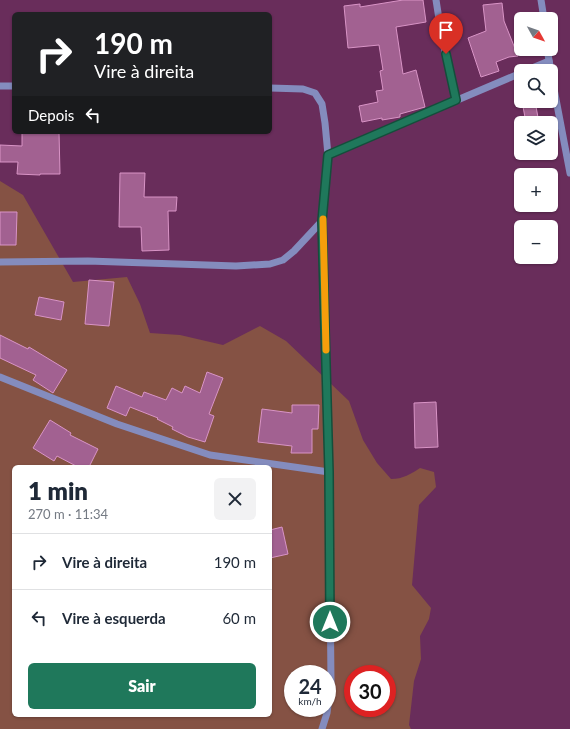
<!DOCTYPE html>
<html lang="pt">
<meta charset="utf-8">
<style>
:root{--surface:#fff;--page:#f2f2f3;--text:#1f2937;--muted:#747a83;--line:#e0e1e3;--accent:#1f785b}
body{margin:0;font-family:Lato,sans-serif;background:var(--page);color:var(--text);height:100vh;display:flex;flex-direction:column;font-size:15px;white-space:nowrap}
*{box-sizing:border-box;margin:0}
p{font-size:13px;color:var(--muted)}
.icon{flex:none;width:22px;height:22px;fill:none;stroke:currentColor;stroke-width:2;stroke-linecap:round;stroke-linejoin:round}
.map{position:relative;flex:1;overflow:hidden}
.panel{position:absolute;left:12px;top:465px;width:260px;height:252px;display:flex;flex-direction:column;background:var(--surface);border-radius:6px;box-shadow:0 1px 3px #0004}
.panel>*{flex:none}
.top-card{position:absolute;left:12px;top:12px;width:260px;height:122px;border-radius:6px;box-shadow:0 1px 3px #0004;background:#202124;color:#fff;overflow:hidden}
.needle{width:26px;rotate:130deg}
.buttons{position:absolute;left:514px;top:12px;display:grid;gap:8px}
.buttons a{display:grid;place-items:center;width:44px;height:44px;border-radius:6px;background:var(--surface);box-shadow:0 1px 3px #0004;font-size:20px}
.speed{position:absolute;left:284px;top:665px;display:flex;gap:8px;font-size:20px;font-weight:700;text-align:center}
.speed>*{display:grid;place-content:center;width:52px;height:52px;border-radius:50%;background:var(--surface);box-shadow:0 1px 3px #0004;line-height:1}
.speed small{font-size:10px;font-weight:400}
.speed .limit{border:6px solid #d22;background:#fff;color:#111}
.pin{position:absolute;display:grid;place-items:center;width:34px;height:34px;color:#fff;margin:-41px -17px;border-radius:50% 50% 50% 0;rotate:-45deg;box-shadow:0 0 4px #0007}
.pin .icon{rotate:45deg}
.me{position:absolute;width:44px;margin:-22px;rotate:0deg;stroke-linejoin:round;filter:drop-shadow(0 0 3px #0008)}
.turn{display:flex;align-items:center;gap:14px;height:84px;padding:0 16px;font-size:18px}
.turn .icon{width:52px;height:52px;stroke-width:2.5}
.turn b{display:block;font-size:28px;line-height:34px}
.then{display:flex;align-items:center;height:38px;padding:0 16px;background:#0003;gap:8px;font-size:15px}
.round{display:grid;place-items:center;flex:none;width:42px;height:42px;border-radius:6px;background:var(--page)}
.headline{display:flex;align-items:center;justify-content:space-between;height:68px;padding:0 16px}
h1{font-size:24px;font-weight:800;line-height:30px}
.cta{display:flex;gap:8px;margin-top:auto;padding:8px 16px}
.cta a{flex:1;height:46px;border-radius:6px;background:var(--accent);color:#fff;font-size:16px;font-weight:800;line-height:46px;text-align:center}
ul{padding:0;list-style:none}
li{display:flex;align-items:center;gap:12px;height:56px;padding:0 16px;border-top:1px solid var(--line)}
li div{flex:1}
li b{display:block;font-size:15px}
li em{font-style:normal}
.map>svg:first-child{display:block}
.green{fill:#855244;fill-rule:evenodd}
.building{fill:#a26191;stroke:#d994c6}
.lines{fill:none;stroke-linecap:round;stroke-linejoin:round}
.minor{stroke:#848cbe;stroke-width:7}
.route-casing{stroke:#144e3b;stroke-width:10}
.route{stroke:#1f785b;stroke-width:7}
.slow{stroke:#f59e0b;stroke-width:7}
</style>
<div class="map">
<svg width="570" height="729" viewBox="0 0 570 729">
<rect width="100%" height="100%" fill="#692d5b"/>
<path class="green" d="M0 181 23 195 73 282 127 277 140 304 150 333 180 335 223 345 260 326 286 341 349 401 363 440 377 463 391 479C403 479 411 474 420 468L434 472 436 487 419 505 412 585 431 608 429 619 420 636 421 659 414 681 409 725 411 729H0ZM14 467H270V715H14ZM293 674H327V708H293ZM353 674H387V708H353Z"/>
<g class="building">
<polygon points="403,0 423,0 426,22 396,27 403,74 416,70 425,107 400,114 400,117 382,120 382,118 362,122 359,106 378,102 376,91 383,90 380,71 383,70 379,45 348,48 344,6 360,4 360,7"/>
<polygon points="502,3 504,21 518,56 509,57 496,62 499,71 481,77 468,38 486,31 483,5"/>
<polygon points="522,101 535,101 539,123 526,123"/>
<polygon points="22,132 59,132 60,174 40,174 40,175 17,174 18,162 0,162 0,145 22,146"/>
<polygon points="120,173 145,173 144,197 177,197 176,211 168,211 169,250 142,251 141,227 119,227"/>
<polygon points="0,212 17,212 16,245 0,245"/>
<polygon points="89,280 114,282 109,326 85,324"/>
<polygon points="39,297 64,302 61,320 35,315"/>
<polygon points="0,335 28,349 29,347 67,370 53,393 33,380 36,375 0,358"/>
<polygon points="207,372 223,378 209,414 214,416 205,442 188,437 172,429 173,427 157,419 158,418 130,407 126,416 107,408 116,386 142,397 144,392 166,400 172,388 182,393 185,386 200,393"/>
<polygon points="436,402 438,447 415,448 414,403"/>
<polygon points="292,405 319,405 318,429 312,429 312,453 291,453 292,446 258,442 262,409 292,413"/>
<polygon points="50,420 71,433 70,435 98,449 89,467 78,467 57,456 54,461 33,448"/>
<polygon points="282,527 288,554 270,558 270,530"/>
</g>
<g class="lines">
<g class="minor">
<polyline points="436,0 442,38 456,100"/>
<polyline points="541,0 544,19"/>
<polyline points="547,49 551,71"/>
<polyline points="525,71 549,61"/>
<polyline points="551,73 570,173"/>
<polyline points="0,86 14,86"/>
<polyline points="270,88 303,89 315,93 322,104 325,123 328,155 322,221 329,472 331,682 327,713 322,729"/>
<polyline points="328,155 521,73"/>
<polyline points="0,262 88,261 236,266 270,264 283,260 294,251 322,221"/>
<polyline points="0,377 117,424 210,455 329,472"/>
</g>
</g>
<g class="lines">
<g class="route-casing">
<polyline id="route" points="330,622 329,472 322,221 328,155 456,100 446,54"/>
</g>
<use href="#route" class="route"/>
<polyline class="slow" points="323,219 326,350"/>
</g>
</svg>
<div class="buttons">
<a><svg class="needle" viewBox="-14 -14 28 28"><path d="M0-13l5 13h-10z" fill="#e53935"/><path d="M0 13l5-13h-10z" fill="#747a83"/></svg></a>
<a><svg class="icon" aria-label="search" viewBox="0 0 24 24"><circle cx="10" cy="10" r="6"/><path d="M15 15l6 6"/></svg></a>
<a><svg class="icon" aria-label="layers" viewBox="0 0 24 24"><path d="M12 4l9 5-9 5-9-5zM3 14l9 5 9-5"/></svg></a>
<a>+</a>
<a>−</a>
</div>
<div class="speed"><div>24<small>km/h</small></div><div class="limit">30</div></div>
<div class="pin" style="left:446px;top:54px;background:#d93025"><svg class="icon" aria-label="arrive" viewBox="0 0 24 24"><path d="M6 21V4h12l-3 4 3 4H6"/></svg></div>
<svg class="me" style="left:330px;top:622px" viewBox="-20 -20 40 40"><circle r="17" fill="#1f785b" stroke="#fff" stroke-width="3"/><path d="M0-11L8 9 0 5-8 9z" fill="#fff"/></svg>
<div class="top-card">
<div class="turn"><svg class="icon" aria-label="right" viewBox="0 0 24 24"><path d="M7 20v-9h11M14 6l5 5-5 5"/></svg><div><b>190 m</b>Vire à direita</div></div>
<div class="then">Depois<svg class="icon" aria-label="left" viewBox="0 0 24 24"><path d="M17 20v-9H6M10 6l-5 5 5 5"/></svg></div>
</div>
<section class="panel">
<div class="headline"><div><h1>1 min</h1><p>270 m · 11:34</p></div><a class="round"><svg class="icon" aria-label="close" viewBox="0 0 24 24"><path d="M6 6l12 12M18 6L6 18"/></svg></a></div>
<ul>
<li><svg class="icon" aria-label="right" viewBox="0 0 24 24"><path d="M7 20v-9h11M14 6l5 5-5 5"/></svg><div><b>Vire à direita</b></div><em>190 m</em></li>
<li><svg class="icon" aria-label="left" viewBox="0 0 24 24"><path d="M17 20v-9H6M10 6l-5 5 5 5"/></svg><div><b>Vire à esquerda</b></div><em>60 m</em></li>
</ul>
<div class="cta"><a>Sair</a></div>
</section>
</div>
